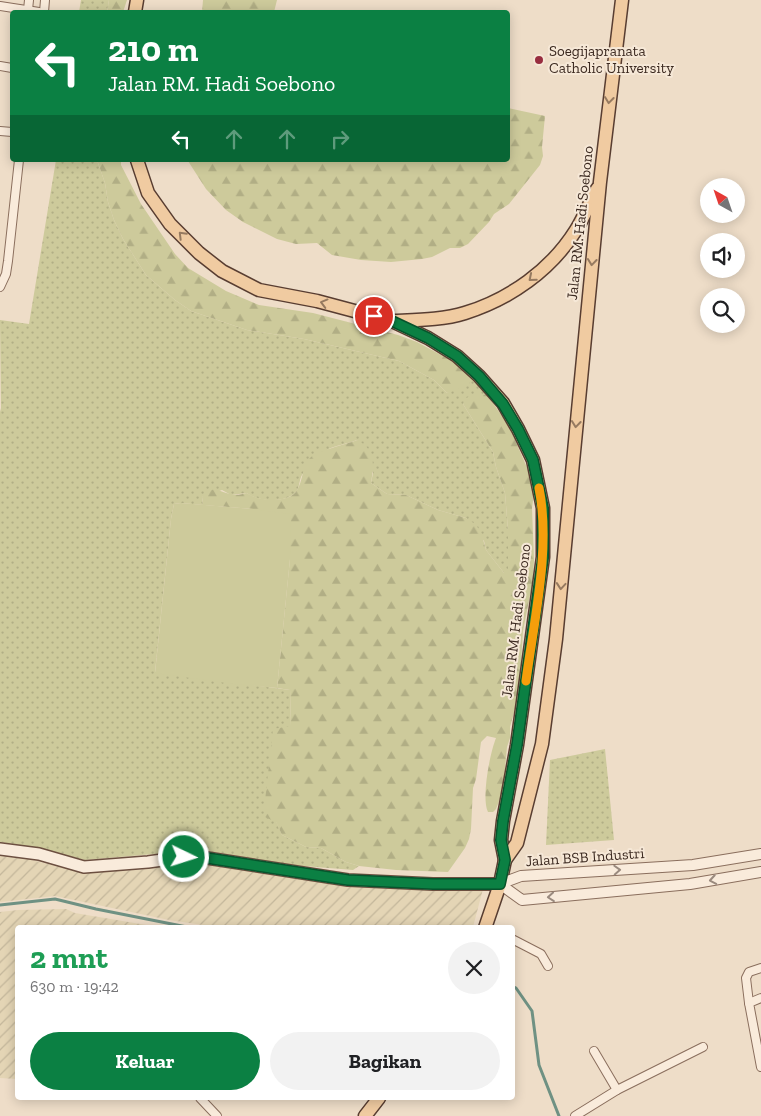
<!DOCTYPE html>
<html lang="id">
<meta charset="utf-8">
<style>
:root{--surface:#fff;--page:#f2f2f2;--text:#202124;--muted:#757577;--accent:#0b8043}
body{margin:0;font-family:"Zilla Slab",serif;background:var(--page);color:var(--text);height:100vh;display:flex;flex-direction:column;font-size:19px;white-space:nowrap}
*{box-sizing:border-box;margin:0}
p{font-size:16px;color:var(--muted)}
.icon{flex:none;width:28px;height:28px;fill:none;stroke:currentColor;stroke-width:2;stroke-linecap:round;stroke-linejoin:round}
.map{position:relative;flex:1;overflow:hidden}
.side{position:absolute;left:15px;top:925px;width:500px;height:175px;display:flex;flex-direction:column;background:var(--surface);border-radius:5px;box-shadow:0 2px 12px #0003}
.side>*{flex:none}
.top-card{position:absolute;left:10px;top:10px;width:500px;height:152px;border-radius:5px;box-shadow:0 2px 12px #0003;background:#0b8043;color:#fff;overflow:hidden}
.needle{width:32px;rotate:320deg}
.controls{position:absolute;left:700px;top:178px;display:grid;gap:10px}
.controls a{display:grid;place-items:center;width:45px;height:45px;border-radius:50%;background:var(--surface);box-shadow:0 2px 12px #0003;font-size:25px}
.pin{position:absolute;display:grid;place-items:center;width:42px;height:42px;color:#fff;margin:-21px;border:2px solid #fff;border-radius:50%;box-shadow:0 1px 5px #0007}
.me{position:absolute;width:55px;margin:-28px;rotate:94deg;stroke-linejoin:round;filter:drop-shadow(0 0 4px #0008)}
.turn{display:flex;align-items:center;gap:18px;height:105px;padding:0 15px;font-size:22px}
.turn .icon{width:65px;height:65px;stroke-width:2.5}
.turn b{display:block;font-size:35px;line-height:42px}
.lanes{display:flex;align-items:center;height:48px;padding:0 15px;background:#0003;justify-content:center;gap:25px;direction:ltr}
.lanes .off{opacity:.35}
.round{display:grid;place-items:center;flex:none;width:52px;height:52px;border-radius:26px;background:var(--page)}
.head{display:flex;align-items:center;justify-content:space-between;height:85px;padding:0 15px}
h1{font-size:30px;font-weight:700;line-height:38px;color:#1e9e55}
.cta{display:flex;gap:10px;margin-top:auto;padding:10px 15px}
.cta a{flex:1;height:58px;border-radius:30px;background:var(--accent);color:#fff;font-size:20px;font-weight:700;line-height:58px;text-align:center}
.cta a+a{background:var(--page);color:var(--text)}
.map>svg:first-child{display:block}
.farmland{fill:url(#farmland-furrows)}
.grass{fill:url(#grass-dots)}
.forest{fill:url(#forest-firs)}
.park{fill:#cdca9b}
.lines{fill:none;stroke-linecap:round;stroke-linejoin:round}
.stream{stroke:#6f9183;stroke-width:3}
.minor-casing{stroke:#8a6e5d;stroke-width:10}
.tertiary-casing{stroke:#8a6e5d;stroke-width:12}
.secondary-casing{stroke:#6c4f40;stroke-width:14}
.primary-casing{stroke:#583d31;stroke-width:15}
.minor{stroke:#f9ebdb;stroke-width:8}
.tertiary{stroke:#f9ebdb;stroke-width:10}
.secondary{stroke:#f9ebdb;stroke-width:11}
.primary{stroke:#f0cba1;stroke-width:12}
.oneway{stroke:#967a60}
.oneway2{stroke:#9a8a7e}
.route-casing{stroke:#07532c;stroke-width:12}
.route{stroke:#0b8043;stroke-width:9}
.slow{stroke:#f59e0b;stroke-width:9}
.poi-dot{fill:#982d3f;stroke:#f6e8d7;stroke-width:2}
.labels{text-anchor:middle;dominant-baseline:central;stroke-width:4;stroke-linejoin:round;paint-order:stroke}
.poi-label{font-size:15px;fill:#3b2920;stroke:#f6e8d7;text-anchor:start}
.street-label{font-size:15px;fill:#3b2920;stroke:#f6e8d7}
</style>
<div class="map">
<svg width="761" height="1116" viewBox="0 0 761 1116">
<defs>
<pattern id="farmland-furrows" width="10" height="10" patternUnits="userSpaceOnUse" patternTransform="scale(1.25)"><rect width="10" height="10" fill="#e4d5b5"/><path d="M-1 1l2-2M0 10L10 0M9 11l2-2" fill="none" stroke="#c4b79b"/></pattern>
<pattern id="grass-dots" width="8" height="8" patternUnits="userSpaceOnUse" patternTransform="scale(1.25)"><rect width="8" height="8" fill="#cdca9b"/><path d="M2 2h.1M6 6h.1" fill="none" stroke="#b1ae85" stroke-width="1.8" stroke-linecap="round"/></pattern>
<pattern id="forest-firs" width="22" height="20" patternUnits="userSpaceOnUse" patternTransform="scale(1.25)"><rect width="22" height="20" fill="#cdca9b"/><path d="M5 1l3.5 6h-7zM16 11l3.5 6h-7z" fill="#b1ae85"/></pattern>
</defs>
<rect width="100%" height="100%" fill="#eeddc8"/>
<g class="farmland">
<polygon points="0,855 24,858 84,873 149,869 182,861 205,862 279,876 348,886 433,890 483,889 473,927 216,927 169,920 55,896 0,902"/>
<polygon points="66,909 75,913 158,927 18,928 17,1079 0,1078 0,912 18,910"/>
</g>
<g class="grass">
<polygon points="81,0 109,0 107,12 79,12"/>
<path d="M56 160H97L105 183 108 202 114 220 123 239 146 275 175 300 191 311 247 330 304 339 399 361 434 380 447 393 469 376 482 386 488 396 484 394 463 404 493 452 496 467 505 493 508 530 509 573H504L486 550 484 541 466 518 438 510 406 495 387 494 371 483 373 473 357 440C348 444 335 445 327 450 322 454 306 469 302 475 299 480 300 488 295 493 284 503 258 502 247 493L231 495 222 490 202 497 203 505 181 503 174 504 171 519 155 672 290 690 291 726 276 821 282 835 306 847 321 848 346 862 359 866 353 870 291 865 200 850 85 860 26 846 0 842V412L1 408 0 320 29 324Z"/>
<polygon points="605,749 614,840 546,845 550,760"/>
</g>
<g class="forest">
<polygon points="109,0 127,0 123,12 107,12"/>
<polygon points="203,0 277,0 274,12 202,12"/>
<polygon points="508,108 545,116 542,147 543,156 540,165 509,204 494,214 489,222 468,244 460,248 450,248 432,257 422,259 391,262 361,260 332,255 317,243 296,244 277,239 243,222 226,210 206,189 188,161 508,160"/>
<polygon points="97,160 121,160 121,165 141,204 175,254 188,268 226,291 259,305 313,313 398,335 417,342 456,363 469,376 470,380 469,385 447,393 434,380 399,361 304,339 247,330 191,311 175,300 146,275 123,239 114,220 108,202 105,183"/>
<path d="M473 394H484L488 396 509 426 535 486 532 508 534 560 533 580 523 631 519 694 510 727V738L507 747 503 791 496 809 493 812H488C481 798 490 753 496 738L487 736 481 742 476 779 473 788 471 829 469 839 465 848 448 872 396 870 359 866 346 862 321 848 306 847 282 835 276 822 265 817 264 810 273 729 291 726 290 690 277 688 290 559 253 509 203 505 202 497C215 484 216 491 231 494 235 496 242 494 247 493 257 501 290 504 297 490 303 481 302 466 310 458 318 450 345 445 357 440 376 450 374 465 371 483L387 494 406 495 438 510 466 518 475 524 481 532 486 550 504 573H508V530L505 493 496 467 493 452 463 404 465 399Z"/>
</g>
<polygon class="park" points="181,503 253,509 291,514 290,559 277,688 233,684 155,673 171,519 174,504"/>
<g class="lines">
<g class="stream">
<polyline points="0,905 55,899 96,909 192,928"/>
<polyline points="512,986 516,988 532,1011 539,1065 559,1116"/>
</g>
<g class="minor-casing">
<g id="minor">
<polyline points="0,6 39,12"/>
<polyline points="28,10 29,0"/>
<polyline points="44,12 45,0"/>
<polyline points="0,66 12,68"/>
<polyline points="0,131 12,132"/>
<polyline points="0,287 6,274 8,261 19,160"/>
<polyline points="512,939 541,954 548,966"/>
<polyline points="761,998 749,1003 761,1067"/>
<polyline points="749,1003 746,978 749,972 761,968"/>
<polyline points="594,1051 617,1090"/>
<polyline points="200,1098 217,1116"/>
<polyline points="575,1116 617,1090 703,1047"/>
</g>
</g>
<g class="tertiary-casing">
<g id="tertiary">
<polyline points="500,884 522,900 690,884 761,872"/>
<polyline points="500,884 521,876 693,865 761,854"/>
</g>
</g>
<g class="secondary-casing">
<polyline id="secondary" points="0,849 39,854 84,867 148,862 184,857 207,858 348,880 433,884 500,884"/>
</g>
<g class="primary-casing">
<g id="primary">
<polyline points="135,12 137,0"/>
<polyline points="137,160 148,193 170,224 199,253 222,271 259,290 317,301 392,321 428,338 457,356 479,376 503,403 518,429 533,460 543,508 543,557 517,745 503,821 501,840 505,860 500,884 485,928"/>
<path d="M393 321C417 320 443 320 465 313 510 299 551 270 576 230 584 217 590 202 597 189"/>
<polyline points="505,860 517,843 542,744 556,639 600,182 622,0"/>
<polyline points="365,1116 379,1098"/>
</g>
</g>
<use href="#minor" class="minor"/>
<use href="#tertiary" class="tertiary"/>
<use href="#secondary" class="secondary"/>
<use href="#primary" class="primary"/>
</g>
<defs><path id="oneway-chevron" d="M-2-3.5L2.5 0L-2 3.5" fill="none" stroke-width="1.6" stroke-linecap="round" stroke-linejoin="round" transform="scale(1.25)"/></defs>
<g class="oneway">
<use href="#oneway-chevron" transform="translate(609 100) rotate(97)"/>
<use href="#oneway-chevron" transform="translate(182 235) rotate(-135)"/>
<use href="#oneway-chevron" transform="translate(592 262) rotate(96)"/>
<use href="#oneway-chevron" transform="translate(532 278) rotate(140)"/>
<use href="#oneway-chevron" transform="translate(324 303) rotate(-165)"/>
<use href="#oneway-chevron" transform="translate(576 424) rotate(96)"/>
<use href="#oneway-chevron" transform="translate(561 586) rotate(95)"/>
</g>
<g class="oneway2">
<use href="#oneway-chevron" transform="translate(617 870) rotate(-3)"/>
<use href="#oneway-chevron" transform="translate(713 880) rotate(170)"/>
<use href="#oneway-chevron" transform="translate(551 897) rotate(175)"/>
</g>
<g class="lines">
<g class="route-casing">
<polyline id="route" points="184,857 207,858 348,880 433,884 500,884 505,860 501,840 503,821 517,745 543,558 543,508 533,460 518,429 503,404 479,376 457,356 428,338 392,321 374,316"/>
</g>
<use href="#route" class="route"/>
<path class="slow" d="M526 681C534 620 551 548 539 488"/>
</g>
<circle class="poi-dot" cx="539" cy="60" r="5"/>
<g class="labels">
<g class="poi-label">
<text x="549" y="51">Soegijapranata<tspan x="549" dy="17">Catholic University</tspan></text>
</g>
<g class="street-label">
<text transform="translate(580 223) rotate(-84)">Jalan RM. Hadi Soebono</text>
<text transform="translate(516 621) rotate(-83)">Jalan RM. Hadi Soebono</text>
<text transform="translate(585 857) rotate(-4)">Jalan BSB Industri</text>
</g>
</g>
</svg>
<div class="controls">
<a><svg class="needle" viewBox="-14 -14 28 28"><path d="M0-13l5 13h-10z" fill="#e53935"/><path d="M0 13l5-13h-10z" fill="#757577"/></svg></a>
<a><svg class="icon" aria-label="sound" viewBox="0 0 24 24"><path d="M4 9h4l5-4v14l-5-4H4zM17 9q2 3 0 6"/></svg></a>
<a><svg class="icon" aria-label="search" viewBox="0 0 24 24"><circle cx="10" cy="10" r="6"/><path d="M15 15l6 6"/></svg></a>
</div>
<div class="pin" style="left:374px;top:316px;background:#d93025"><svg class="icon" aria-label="arrive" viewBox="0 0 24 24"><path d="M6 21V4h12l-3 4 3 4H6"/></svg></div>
<svg class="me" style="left:184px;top:857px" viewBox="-20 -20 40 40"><circle r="17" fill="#0b8043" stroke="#fff" stroke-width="3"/><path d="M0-11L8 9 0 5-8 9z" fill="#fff"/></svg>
<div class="top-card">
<div class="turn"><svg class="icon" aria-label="left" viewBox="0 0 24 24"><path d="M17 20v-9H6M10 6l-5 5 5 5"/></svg><div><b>210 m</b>Jalan RM. Hadi Soebono</div></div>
<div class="lanes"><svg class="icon" aria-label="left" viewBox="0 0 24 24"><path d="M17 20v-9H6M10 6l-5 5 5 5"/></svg><svg class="icon off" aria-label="ahead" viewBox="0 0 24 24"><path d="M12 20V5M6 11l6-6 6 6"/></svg><svg class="icon off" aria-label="ahead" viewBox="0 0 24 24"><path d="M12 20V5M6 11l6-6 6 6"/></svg><svg class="icon off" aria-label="right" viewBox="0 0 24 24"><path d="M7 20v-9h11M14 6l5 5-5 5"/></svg></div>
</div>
<section class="side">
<div class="head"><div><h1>2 mnt</h1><p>630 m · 19:42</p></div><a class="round"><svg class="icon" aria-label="close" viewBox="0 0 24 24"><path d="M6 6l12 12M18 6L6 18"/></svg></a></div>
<div class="cta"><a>Keluar</a><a>Bagikan</a></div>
</section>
</div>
